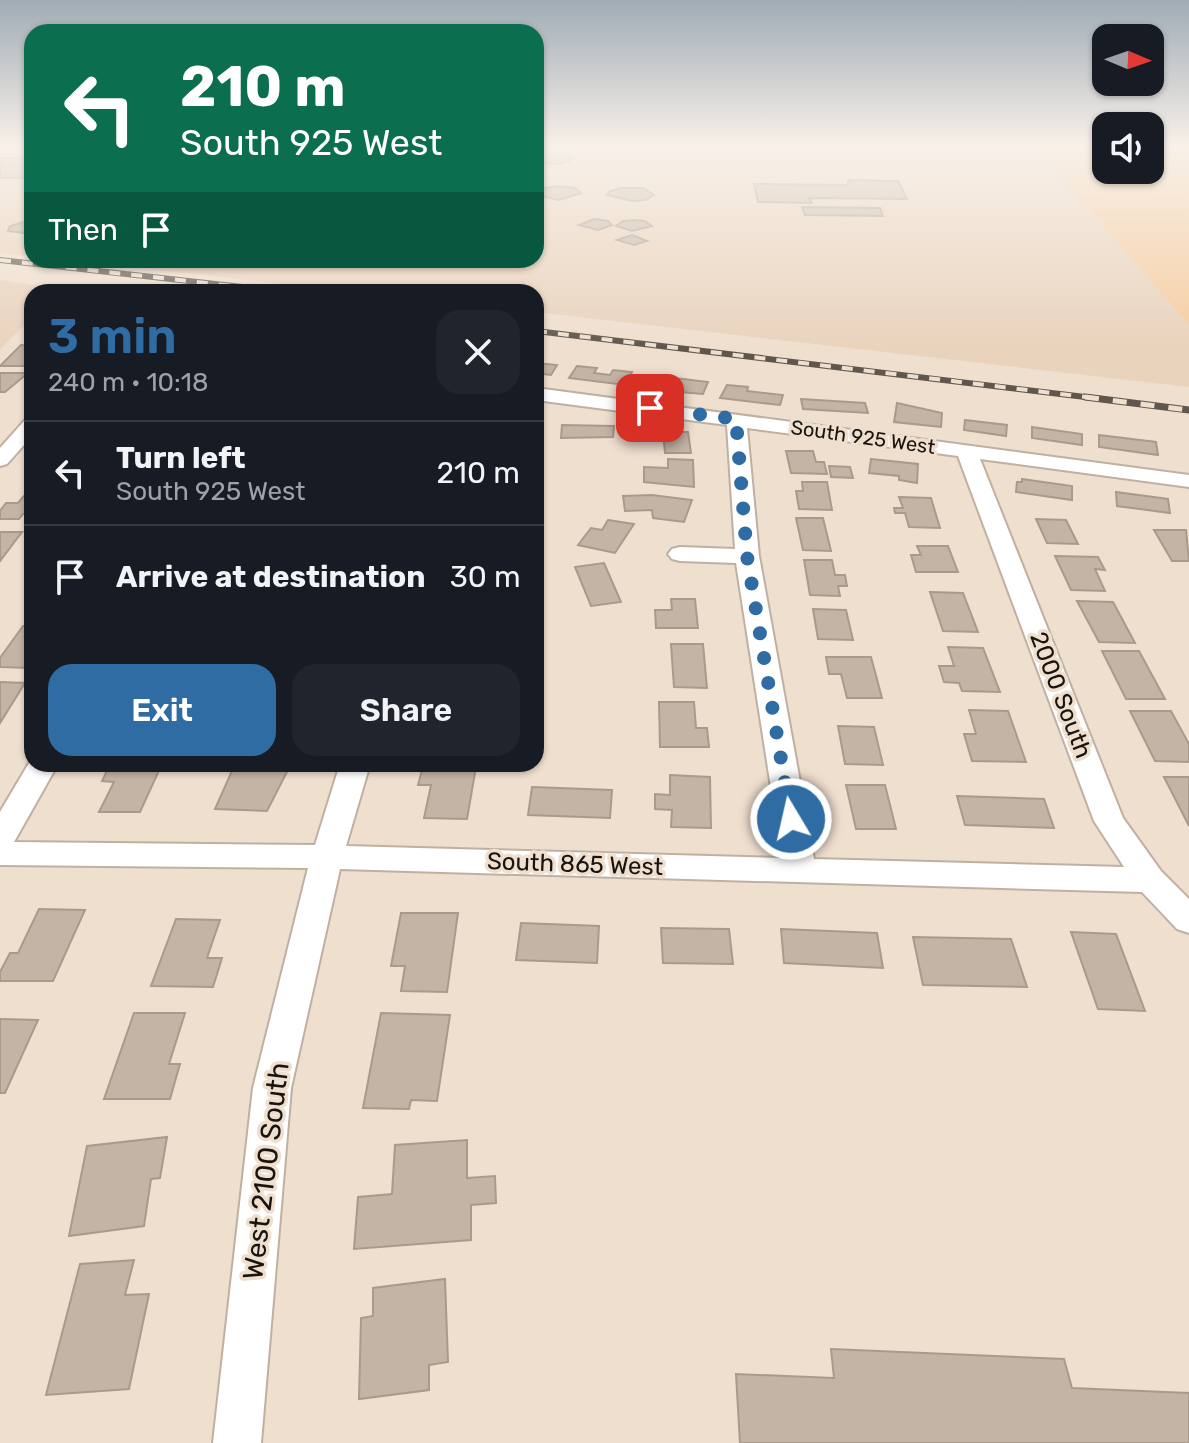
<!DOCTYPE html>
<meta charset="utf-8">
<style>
:root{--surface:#171b24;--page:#20242c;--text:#f1f3f6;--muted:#9ea1a6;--line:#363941;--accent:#2f6ca3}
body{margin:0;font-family:Rubik,sans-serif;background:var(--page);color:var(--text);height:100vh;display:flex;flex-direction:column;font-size:30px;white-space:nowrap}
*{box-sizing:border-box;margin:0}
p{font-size:26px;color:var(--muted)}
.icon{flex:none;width:44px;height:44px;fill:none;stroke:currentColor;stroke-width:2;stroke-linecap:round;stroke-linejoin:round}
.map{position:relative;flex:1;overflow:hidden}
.panel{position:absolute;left:24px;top:284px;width:520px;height:488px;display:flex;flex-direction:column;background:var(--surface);border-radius:24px;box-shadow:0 2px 6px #0004}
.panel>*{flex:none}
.top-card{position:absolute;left:24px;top:24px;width:520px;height:244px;border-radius:24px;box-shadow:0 2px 6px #0004;background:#0b6e4f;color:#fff;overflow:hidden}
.needle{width:52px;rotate:92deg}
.tools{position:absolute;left:1092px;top:24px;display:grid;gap:16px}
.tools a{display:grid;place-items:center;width:72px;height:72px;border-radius:16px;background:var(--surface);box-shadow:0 2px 6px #0004;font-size:40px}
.pin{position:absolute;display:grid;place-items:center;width:68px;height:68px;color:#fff;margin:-34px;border-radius:16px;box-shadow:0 4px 12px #0006}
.me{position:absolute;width:88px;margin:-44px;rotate:351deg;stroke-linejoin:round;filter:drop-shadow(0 0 6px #0008)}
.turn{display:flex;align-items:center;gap:28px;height:168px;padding:0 24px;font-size:36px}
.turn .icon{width:104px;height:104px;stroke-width:2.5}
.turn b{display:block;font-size:56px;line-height:68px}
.then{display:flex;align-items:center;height:76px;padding:0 24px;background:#0003;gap:16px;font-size:30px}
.round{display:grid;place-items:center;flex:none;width:84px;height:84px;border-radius:24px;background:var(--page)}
.headline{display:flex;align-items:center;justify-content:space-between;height:136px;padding:0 24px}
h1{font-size:48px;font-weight:600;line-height:60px;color:var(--accent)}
.action{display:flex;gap:16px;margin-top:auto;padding:16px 24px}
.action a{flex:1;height:92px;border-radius:24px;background:var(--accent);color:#fff;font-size:32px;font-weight:600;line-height:92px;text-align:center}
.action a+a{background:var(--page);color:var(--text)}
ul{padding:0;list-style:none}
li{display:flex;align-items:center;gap:24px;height:104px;padding:0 24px;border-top:2px solid var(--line)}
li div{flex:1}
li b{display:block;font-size:30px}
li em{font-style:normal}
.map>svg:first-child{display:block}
.built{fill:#e9d3bd}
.green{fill:#f6cc9f}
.building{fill:#c4b4a5;stroke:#a99a8b;stroke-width:2}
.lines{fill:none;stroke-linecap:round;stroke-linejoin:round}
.minor-casing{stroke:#c0b0a1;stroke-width:4}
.minor{fill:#fff;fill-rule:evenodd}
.rail-far1-casing{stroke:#5f574d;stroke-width:6}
.rail-casing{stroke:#5f574d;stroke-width:7}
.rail-far1{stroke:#efdfcf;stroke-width:4;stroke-dasharray:11;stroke-linecap:butt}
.rail{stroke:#efdfcf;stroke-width:5;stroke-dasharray:14;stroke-linecap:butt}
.route{stroke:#2f6ca3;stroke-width:14;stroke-dasharray:0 25.2}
.labels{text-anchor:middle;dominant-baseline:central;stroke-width:7;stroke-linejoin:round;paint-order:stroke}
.far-street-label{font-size:20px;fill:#19140e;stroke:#efdfcf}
.street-label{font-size:24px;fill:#19140e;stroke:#efdfcf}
.near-street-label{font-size:28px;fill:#19140e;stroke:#efdfcf}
</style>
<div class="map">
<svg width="1189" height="1443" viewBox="0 0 1189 1443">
<rect width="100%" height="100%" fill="#efdfcf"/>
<g class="built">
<polygon points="0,146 32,146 32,256 0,253"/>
<polygon points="536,146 1035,146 1189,325 1189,387 536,312 536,292 355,292 67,260 536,260"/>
<polygon points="0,280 61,289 32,292 32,318 0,349"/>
</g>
<polygon class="green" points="1035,146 1106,146 1106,170 1150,170 1150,147 1189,149 1189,325"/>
<g class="building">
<polygon points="560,153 573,159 561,164 536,163 536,155"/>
<polygon points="0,158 32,158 32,171 22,178 0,178"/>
<polygon points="848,180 898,181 907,199 809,198 812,203 758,202 754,184 848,185"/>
<polygon points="558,186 575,188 581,193 559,200 536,195 538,189"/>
<polygon points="620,188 643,188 654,195 645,200 632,201 607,195 610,191"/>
<polygon points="802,207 880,208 883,216 805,215"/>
<polygon points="594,219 608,221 612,225 598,230 579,225"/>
<polygon points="30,220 32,234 8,231 10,226"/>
<polygon points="634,220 645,221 652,226 632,231 616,226 623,221"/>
<polygon points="632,235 647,241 634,245 617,240"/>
<polygon points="21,345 32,346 32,363 29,366 0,366"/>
<polygon points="536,363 557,365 551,375 536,373"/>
<polygon points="577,366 597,368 594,373 610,375 613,370 632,372 625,385 569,378"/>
<polygon points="0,373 28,373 5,392 0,392"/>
<polygon points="650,375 675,378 708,382 703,394 644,389"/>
<polygon points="727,385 748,387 747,391 783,395 780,405 720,398"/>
<polygon points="801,399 865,403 868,413 803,409"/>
<polygon points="897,403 942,413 941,427 894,422"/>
<polygon points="965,420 1007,425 1006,436 964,430"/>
<polygon points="562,425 614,426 613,437 561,438"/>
<polygon points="1032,427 1082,434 1082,445 1032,438"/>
<polygon points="663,432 688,432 691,453 665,453"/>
<polygon points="1099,435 1156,442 1158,455 1099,447"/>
<polygon points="786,451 813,451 816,462 824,462 827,474 791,473"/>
<polygon points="668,459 693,460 694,487 644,482 644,467 668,468"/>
<polygon points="871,459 918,464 917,483 899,480 899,476 869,473"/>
<polygon points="829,466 850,467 853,478 831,477"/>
<polygon points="1022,479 1072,486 1072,500 1016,492 1017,482 1022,482"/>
<polygon points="802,482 827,482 832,510 799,509 796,491 803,491"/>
<polygon points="29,490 32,490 32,514 23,514 19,519 0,519 0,511 6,503 18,503"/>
<polygon points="1116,492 1168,499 1170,513 1117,506"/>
<polygon points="652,495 692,500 684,522 653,518 652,510 625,511 623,496"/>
<polygon points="899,497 931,498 940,528 909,527 905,513 895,513 894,508 903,508"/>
<polygon points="796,518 823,518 831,551 803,550"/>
<polygon points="1036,519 1066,520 1078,544 1047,543"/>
<polygon points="608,520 634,524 615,553 578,545 591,528 602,530"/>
<polygon points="1154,530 1186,530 1189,561 1172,561"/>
<polygon points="0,532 22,532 0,561"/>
<polygon points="917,546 948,546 958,572 916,572 911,555 921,555"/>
<polygon points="1055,556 1098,557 1105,570 1095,569 1105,591 1071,590"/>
<polygon points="804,560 832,560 835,575 845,575 847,586 838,586 840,596 810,595"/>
<polygon points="604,563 621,602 591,606 575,567"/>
<polygon points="930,592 963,593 978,632 943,631"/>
<polygon points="671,599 695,599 698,628 656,628 655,610 672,610"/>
<polygon points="1077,601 1113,602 1135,643 1099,642"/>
<polygon points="813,609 846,610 853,640 818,639"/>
<polygon points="23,626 32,626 32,662 28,668 0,667 0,658"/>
<polygon points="671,644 703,644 707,688 674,687"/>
<polygon points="948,647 983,648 1000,692 962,691 959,683 944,682 939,666 954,666"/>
<polygon points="1102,651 1139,651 1165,699 1126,699"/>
<polygon points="826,657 871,657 882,698 847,698 841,674 829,674"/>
<polygon points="0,682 25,683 0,723"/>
<polygon points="659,702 694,702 696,728 707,728 709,747 660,747"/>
<polygon points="969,710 1008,711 1026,762 972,761 964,734 976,734"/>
<polygon points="1130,711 1171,711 1189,744 1189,762 1155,761"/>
<polygon points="838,726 874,727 883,765 845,764"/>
<polygon points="110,764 162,764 140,812 99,812 114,782 102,781"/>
<polygon points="235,764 291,764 267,811 215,809"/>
<polygon points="423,766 476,767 467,819 424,818 431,785 418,785"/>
<polygon points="670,775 710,777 711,828 671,827 672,810 655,809 655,794 670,795"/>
<polygon points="1164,777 1189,777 1189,826"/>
<polygon points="846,785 885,785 896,829 856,829"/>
<polygon points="532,787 612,790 610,818 528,815"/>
<polygon points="957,796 1044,799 1054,828 965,825"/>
<polygon points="39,909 85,910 53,981 0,981 0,972 10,953 18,953"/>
<polygon points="401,913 458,913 447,992 401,991 405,966 391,966"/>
<polygon points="176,919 220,920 207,958 222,958 213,987 151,986"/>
<polygon points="521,923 599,926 597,963 516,960"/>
<polygon points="661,928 729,929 733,964 663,963"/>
<polygon points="781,929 877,933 883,968 784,963"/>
<polygon points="1071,932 1116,934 1145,1011 1098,1009"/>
<polygon points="913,937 1011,939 1027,987 923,985"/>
<polygon points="134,1013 185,1013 169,1064 180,1064 170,1099 104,1099"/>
<polygon points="381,1013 450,1015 437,1101 411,1100 409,1109 363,1108"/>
<polygon points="0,1019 38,1020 5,1093 0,1093"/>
<polygon points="167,1137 160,1178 151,1179 144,1226 69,1236 87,1146"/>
<polygon points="467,1140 467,1178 495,1176 496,1203 471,1205 471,1240 354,1249 358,1197 392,1194 395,1145"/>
<polygon points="134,1260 125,1295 149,1294 129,1389 46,1395 80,1264"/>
<polygon points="445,1279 448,1362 429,1365 429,1390 359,1399 361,1318 373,1316 373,1288"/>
<polygon points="831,1349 1064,1359 1072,1388 1189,1393 1189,1443 740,1443 736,1374 834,1378"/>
</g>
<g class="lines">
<g class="minor-casing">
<g id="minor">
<path d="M536 388 1189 475V487L980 459 1123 818 1161 871 1189 899V933L1177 929 1142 892 340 869 291 1088 261 1443H213L253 1088 308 868 0 865V812L32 758V764H58L14 842 315 845 340 764H370L346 846 782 858 736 563 680 561 672 559 668 554 672 549 680 547 735 549 727 425 536 400ZM747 428 958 456 1094 821 1124 867 814 859 759 556Z"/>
<polygon points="32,418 32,436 7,464 0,466 0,448 25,420"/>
</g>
</g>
<use href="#minor" class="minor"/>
<g class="rail-far1-casing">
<g id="rail-far1">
<polyline points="0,260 287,292"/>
<polyline points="536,331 1102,399"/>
</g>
</g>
<g class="rail-casing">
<polyline id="rail" points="1085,397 1189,410"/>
</g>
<use href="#rail-far1" class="rail-far1"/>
<use href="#rail" class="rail"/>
</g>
<linearGradient id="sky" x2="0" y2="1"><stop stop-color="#a0acb5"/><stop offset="0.42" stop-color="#f8f1e9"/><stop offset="1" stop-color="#f8f1e9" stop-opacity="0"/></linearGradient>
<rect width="1189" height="348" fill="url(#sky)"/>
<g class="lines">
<polyline class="route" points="650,408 736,419 747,556 791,819"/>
</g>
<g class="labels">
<g class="far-street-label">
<text transform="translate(863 437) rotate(8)">South 925 West</text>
</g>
<g class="street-label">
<text transform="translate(1061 695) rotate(69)">2000 South</text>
<text transform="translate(575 864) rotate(2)">South 865 West</text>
</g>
<g class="near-street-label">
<text transform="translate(266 1171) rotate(-83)">West 2100 South</text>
</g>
</g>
</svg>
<div class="tools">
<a><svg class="needle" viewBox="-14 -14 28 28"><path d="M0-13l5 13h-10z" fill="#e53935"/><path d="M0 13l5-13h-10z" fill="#9ea1a6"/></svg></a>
<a><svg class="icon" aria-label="sound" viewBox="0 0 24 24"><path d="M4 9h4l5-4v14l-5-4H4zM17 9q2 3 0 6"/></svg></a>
</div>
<div class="pin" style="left:650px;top:408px;background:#d93025"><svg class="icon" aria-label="arrive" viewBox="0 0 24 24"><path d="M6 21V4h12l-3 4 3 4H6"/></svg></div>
<svg class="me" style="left:791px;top:819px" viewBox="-20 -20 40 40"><circle r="17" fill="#2f6ca3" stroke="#fff" stroke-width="3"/><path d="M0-11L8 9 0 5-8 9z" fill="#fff"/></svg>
<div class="top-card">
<div class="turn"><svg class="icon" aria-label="left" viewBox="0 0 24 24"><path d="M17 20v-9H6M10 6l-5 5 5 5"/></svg><div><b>210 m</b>South 925 West</div></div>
<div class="then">Then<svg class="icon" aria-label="arrive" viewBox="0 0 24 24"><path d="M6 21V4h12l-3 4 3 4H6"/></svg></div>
</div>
<section class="panel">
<div class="headline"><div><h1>3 min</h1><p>240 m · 10:18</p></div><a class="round"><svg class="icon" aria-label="close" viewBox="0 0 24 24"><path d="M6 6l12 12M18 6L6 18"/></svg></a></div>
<ul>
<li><svg class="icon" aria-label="left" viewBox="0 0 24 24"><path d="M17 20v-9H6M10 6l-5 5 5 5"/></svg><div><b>Turn left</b><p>South 925 West</p></div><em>210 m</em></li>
<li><svg class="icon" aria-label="arrive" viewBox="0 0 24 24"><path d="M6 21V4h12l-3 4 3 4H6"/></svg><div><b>Arrive at destination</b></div><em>30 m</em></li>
</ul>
<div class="action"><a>Exit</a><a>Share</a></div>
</section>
</div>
